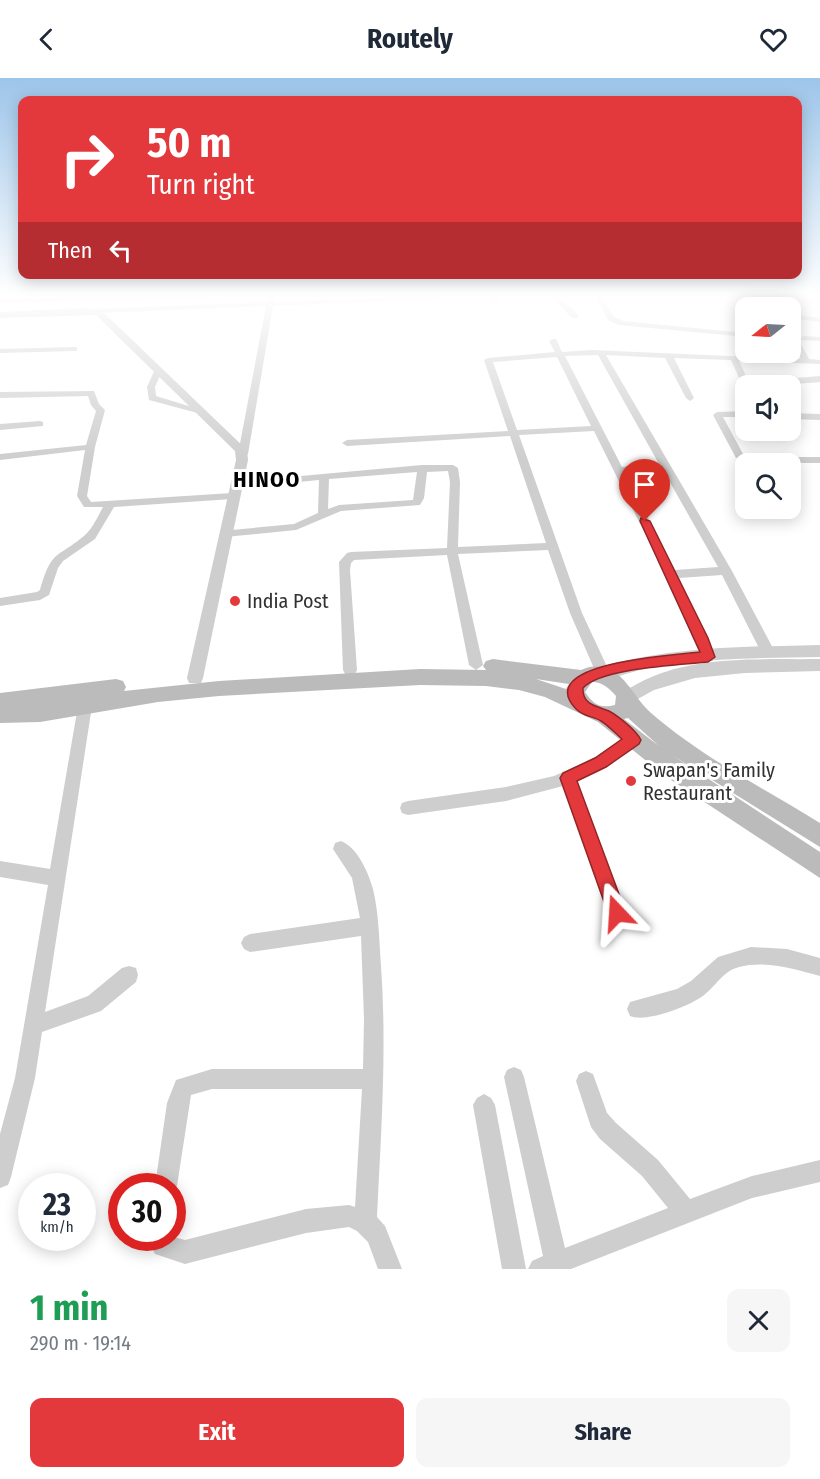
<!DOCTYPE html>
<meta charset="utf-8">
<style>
:root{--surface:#fff;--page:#f6f6f7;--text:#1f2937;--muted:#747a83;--accent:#e3393c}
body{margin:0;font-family:"Fira Sans Condensed",sans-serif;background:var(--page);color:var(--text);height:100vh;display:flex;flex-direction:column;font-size:22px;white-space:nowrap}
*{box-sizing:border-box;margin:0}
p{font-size:20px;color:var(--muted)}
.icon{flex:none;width:33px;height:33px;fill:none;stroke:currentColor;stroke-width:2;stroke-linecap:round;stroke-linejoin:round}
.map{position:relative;height:1191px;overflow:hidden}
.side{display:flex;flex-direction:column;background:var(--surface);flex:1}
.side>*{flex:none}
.hud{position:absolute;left:18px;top:18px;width:784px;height:183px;border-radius:12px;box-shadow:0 3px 15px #0003;background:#e3393c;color:#fff;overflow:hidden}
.needle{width:39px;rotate:252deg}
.tools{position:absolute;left:735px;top:219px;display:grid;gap:12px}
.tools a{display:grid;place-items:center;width:66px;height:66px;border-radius:12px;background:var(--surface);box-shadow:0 3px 15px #0003;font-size:30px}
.speed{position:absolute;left:18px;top:1095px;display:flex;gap:12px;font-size:30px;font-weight:700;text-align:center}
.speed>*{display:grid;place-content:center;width:78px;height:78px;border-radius:50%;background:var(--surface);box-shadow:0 3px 15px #0003;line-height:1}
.speed small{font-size:15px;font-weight:400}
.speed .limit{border:9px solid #d22;background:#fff;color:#111}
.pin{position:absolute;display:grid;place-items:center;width:51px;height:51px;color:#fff;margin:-62px -26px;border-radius:50% 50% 50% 0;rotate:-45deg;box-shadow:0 0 6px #0007}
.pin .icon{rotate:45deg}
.me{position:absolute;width:66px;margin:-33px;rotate:340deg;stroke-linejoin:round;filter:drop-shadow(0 0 4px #0008)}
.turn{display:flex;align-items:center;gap:21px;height:126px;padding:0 30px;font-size:27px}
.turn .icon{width:78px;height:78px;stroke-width:2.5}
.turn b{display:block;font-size:42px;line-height:51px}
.then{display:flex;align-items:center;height:57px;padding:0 30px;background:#0003;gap:12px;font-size:22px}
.round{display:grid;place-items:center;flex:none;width:63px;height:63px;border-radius:12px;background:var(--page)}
.head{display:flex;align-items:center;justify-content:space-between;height:102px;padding:0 30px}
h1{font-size:36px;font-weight:700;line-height:45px;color:#1e9e55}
.cta{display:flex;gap:12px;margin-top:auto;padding:12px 30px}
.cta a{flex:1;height:69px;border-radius:12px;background:var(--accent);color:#fff;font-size:24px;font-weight:700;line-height:69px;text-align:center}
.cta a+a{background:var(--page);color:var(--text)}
header{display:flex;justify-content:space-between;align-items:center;height:78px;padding:0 30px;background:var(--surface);font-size:27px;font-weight:700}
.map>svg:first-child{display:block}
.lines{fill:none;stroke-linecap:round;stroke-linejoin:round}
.minor{fill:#cecece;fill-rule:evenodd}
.tertiary{fill:#cecece;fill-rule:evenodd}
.secondary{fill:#bbb;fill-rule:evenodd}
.route{fill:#e3393c;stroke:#942527;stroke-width:1.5}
.poi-dot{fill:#e3393c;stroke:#fff;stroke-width:2}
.labels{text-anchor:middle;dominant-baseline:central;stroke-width:6;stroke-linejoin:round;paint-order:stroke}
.poi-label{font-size:20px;fill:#313131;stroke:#fff;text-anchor:start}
.far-district-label{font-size:22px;font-weight:bold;letter-spacing:1.5px;fill:#000;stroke:#fff}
</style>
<header><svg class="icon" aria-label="back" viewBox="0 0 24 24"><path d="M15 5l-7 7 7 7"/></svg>Routely<svg class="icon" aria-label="heart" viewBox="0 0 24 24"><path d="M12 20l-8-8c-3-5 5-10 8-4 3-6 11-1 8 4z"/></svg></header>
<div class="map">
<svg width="820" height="1191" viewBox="0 0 820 1191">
<rect width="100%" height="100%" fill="#fff"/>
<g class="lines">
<g class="minor">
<polygon points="182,216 240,216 237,218 0,225 0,221"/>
<polygon points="269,216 275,216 274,224 437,217 440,219 437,221 273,228 248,376 243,379 238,376 266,228 95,235 91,233 95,231 267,224"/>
<polygon points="493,216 499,216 497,224 493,226 489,224"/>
<polygon points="549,216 556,216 578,236 578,240 572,240"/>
<polygon points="594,216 600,216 614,239 623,243 746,255 746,259 619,247 608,242"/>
<polygon points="790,236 820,240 820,244 790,240"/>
<polygon points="804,258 820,259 820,263 801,262 800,260"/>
<path d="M553 261H556L562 274 592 272 801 281 794 268 790 266V261L800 264 809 281 820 282V286L739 283 746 298 796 300 820 298V304L796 306 740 302 731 282 674 280 694 320 690 323 686 320 665 280 606 277 732 493 775 574 773 578H763L722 497 679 500 715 579 713 583H703L665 496 594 353 519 357 582 535 610 595 608 599H598L596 595 570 535 548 472 458 476 483 587 476 592 469 587 447 477 354 482 351 485 350 492 357 592 355 596H345L343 592 339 484 347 475 351 474 447 470 450 404 448 393 427 394 424 420 420 427 341 433 296 452 225 459 221 457V453L294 446 318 435 319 402 235 410 230 407 235 404 422 387H453L458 390 460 404 458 469 546 465 510 358 347 368 342 365 347 362 508 353 484 282 488 280 555 274 549 263ZM598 277 659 386 622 389 565 278ZM557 279 591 348 517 352 493 284ZM663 392 718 489 675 492 625 395ZM417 394 413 422 339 427 328 431 329 401Z"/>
<polygon points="77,269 77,273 74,273 0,275 0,271"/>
<polygon points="155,291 162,293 155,309 156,318 205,333 205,337 149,322 147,309"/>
<path d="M94 313 99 326 105 332 95 369 87 418 91 424 232 415 237 418 232 421 114 429 95 461 63 483 58 490 49 517 40 522 0 528V520L37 514 40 512C52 470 57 481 85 457 93 450 98 438 103 429H84L77 418 85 372 0 382V376L86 367 96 333 91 327 88 318 0 320V314Z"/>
<polygon points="746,333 746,339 723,339 743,376 753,379 820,379 820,385 753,385 736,380 713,337 717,334"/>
<polygon points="790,335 820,336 820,342 790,341"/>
<polygon points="40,343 43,344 43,348 0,352 0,346"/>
<polygon points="85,622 90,624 92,628 45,934 88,918 122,890 129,888 136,890 138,897 136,904 101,933 42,954 35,1000 11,1099 8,1107 0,1110 0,1056 15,1000 48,807 0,799 0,783 50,791 78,628 80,624"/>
<polygon points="633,656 638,658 640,662 638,666 609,687 577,703 626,835 623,841 617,844 611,841 608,835 563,708 506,723 408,737 402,735 400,730 402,725 408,723 506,709 554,698 598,678"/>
<path d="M341 763C358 770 368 794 373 811 379 836 379 862 381 888 387 972 381 1056 377 1139L385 1148 402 1191H378L368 1164 357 1153 349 1149 306 1155 185 1186 155 1176 151 1168 152 1160H172V1155L174 1159 185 1162 306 1131 349 1127 355 1129 362 1011H212L191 1017 177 1108 172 1117V1108H155L167 1025 176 1002 212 991H363L364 941 361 858 250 874 244 871 241 865 244 859 250 856 360 840 352 800 333 771 335 765Z"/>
<path d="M751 869 787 871 820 880V898C794 891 765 882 739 889 723 893 716 908 703 918 689 928 647 945 630 938L627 931 630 924 677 911 691 903 718 879Z"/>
<polygon points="514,989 521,992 524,999 565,1170 668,1130 642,1098 600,1061 591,1049 576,1003 579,996 586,993 593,996 607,1035 616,1045 658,1082 690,1121 752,1098 820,1082 820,1104 752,1120 571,1191 528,1191 532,1183 543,1178 504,999 507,992"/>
<polygon points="484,1016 491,1020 495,1027 526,1191 502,1191 473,1027 477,1020"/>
</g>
<g class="tertiary">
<polygon points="84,230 102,233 247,372 248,382 203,600 201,605 189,605 187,600 236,382 235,373 96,237 0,240 0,234"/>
<path d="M820 567V579C763 580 705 580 649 590 635 592 603 605 591 602L589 597 591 592C666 568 743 569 820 567Z"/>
<path d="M820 581V593L745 595 695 600 654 612 627 627 621 625 618 620C622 613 630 610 637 606 691 576 760 582 820 581Z"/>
</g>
<path class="secondary" d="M493 581 581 592C619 576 630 617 651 635 702 679 763 710 820 745V769L672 677 820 774V800L665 698 598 644 545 619 519 612 486 608 420 607 219 618 158 624 40 644 0 645V615L116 601 123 603 126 609 124 613 219 603 420 591 486 592 483 588 486 583ZM536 601 569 606 566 611ZM592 604C602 604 609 610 616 618L615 627C600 631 593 626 585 614ZM628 640 659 668 624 641Z"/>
</g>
<linearGradient id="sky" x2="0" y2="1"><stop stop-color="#9dc5ea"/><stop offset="0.57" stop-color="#fff"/><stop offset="1" stop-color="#fff" stop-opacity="0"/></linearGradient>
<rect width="820" height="382" fill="url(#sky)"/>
<path class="route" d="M641 440 650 443 708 560 715 579 708 584C679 587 601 590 583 610 582 627 597 628 609 633 618 638 636 652 641 662L639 666 606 689 577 703 626 835 623 842 617 844 610 842 608 835 560 700 563 695 595 680 622 661C616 656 609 648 601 643 593 638 584 639 576 631 531 584 678 577 700 574L640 443Z"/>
<g class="poi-dot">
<circle cx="235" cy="523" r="6"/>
<circle cx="631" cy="703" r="6"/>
</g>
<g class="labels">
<g class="poi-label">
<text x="247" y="523">India Post</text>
<text x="643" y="692">Swapan's Family<tspan x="643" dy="23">Restaurant</tspan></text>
</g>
<g class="far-district-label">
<text x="267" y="401">HINOO</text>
</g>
</g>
</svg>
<div class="tools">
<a><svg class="needle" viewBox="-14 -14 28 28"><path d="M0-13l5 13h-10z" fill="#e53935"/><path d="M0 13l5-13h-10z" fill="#747a83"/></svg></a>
<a><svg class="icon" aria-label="sound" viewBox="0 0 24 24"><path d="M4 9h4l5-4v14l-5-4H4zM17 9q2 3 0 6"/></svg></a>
<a><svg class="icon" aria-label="search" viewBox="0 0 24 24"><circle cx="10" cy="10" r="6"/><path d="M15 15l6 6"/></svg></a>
</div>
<div class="speed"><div>23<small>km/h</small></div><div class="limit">30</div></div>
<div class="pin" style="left:645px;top:443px;background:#d93025"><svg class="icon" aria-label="arrive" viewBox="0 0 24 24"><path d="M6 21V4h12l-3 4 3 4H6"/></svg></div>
<svg class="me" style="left:617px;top:835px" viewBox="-20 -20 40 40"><path d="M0-17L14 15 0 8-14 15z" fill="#e3393c" stroke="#fff" stroke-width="4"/></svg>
<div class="hud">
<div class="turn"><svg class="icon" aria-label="right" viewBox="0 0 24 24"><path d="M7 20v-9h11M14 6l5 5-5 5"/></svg><div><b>50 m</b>Turn right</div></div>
<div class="then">Then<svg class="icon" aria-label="left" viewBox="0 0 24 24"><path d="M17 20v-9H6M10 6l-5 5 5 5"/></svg></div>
</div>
</div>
<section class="side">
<div class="head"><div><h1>1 min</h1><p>290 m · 19:14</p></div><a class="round"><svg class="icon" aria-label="close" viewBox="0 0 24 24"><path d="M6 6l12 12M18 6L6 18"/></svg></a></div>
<div class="cta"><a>Exit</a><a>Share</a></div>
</section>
